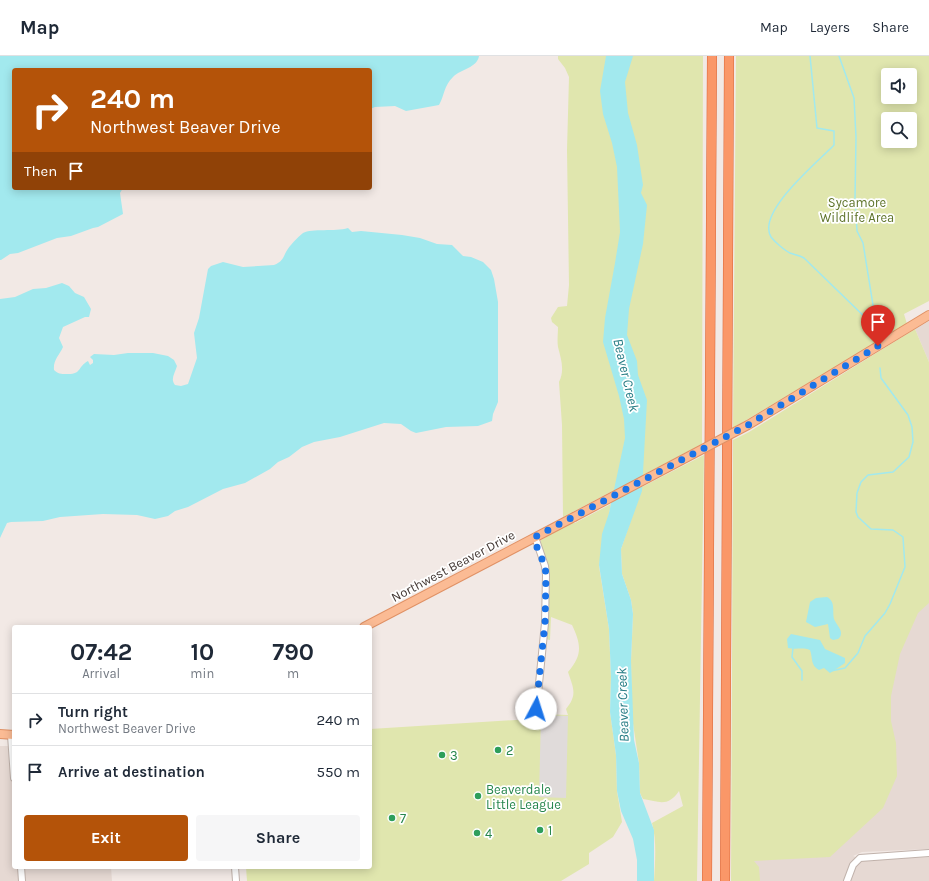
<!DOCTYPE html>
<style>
:root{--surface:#fff;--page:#f6f6f7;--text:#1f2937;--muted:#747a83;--line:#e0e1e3;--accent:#b45309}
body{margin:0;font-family:Karla,sans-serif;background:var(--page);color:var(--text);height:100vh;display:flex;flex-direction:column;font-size:15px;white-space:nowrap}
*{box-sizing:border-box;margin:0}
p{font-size:13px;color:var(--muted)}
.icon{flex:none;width:22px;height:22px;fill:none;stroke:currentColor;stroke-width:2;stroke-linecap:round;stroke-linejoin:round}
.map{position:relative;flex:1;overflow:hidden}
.drawer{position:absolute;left:12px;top:569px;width:360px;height:244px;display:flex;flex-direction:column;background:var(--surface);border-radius:4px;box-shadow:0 2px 10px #0003}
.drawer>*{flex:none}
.hud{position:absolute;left:12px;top:12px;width:360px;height:122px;border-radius:4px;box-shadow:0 2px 10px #0003;background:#b45309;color:#fff;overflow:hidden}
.tools{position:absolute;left:881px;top:12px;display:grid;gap:8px}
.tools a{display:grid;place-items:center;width:36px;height:36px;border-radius:4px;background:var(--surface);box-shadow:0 2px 10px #0003;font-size:20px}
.pin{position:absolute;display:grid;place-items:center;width:34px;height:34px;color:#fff;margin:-41px -17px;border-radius:50% 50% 50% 0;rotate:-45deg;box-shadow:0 0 4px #0007}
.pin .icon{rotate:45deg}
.me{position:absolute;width:44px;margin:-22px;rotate:5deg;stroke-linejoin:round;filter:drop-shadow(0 0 3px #0008)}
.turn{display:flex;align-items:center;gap:14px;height:84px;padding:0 12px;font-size:18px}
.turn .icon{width:52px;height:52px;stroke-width:2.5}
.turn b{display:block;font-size:28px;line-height:34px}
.then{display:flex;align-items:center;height:38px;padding:0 12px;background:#0003;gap:8px;font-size:15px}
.eta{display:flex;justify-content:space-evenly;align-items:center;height:68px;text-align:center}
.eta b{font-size:24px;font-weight:700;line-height:28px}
.cta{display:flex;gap:8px;margin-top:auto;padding:8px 12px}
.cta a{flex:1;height:46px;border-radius:4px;background:var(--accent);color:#fff;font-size:16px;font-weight:700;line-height:46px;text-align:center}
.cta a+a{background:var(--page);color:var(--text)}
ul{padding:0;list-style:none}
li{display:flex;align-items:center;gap:12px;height:52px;padding:0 12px;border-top:1px solid var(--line)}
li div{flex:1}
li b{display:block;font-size:15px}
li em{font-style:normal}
header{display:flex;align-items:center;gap:24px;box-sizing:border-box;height:56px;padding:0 20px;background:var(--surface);border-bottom:1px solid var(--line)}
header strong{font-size:19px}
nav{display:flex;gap:22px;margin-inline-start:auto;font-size:14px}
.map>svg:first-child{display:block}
.residential{fill:#e6d9d3}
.green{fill:#e0e6ae;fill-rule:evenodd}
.parking{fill:#e0dbda}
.water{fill:#a2e9ee}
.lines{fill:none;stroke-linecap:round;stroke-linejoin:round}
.stream{stroke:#a2e9ee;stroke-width:1.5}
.minor-casing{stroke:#c0b2ab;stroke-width:8}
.major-casing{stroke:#e09165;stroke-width:10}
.highway-casing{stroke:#d96638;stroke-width:10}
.minor{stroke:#fff;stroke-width:6}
.major{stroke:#fbbb94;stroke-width:8}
.highway{stroke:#fa9768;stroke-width:9}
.major-bridge-casing{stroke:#e09165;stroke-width:10;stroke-linecap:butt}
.major-bridge{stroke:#fbbb94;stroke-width:8}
.route{stroke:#1a73e8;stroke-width:7;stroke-dasharray:0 12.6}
.leisure-dot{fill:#2e9e5b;stroke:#fff;stroke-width:1.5}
.labels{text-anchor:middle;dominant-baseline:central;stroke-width:3.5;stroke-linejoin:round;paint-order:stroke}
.park-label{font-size:13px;fill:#5f742a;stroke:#fff}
.street-label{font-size:13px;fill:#443935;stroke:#fff}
.leisure-label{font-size:13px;fill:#27864d;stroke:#fff;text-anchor:start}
.water-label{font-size:14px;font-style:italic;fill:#297e86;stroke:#fff}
</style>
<header>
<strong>Map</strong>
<nav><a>Map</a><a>Layers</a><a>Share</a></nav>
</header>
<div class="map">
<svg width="929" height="825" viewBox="0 0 929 825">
<rect width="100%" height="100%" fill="#f2e9e5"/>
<g class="residential">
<polygon points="929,265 929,306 915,273"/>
<polygon points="929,510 929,793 862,796 853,800 862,804 929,801 929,825 754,825 754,805"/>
<polygon points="0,690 10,690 14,729 14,811 111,811 112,825 0,825"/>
</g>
<g class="green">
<path d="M558 0H703L702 388 563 461 562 369 559 326C565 314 561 303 558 291 557 285 558 277 558 271L552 266 551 262 558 251 567 250 569 229 567 94 569 21 565 12 558 3Z"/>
<path d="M736 0H929V245L904 258 907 268 733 372ZM888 19H910V41H888ZM888 63H910V85H888Z"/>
<polygon points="915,273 929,306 929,547 918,557 900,598 891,640 891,665 896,687 897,720 883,752 830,801 754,805 759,811 760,825 731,825 733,384 749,376"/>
<path d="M704 399 697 825H654C655 806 657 785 652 767L683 750 679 735C668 751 660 746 643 743L640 737 639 707 632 661 631 605 633 558 631 544 622 518 621 493 642 431Z"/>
<path d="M611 448 599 510 609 573 611 621 610 656 616 699 617 735 622 766 613 781 589 797V808L561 825H247L246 811H370V673L532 663 539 658 568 659 566 653C578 639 573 631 568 616 583 599 581 588 572 569L551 561 550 584 545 583 550 529 546 505 540 489 541 484 570 467H575Z"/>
</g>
<polygon class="parking" points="541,659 568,660 566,742 539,741"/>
<g class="water">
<path d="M0 0H479C477 12 461 13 453 21 444 29 444 41 439 49L406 55 395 50 375 51 370 53V14H14V132H123L120 137 123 158 98 171 93 172 71 180 57 182 18 197 10 198 1 204H0Z"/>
<polygon points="606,0 633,0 625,26 628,57 637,89 643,129 641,137 647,149 643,188 629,253 627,279 637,305 638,319 647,344 642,435 621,493 622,518 631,544 633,558 631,605 634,684 639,707 640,737 654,774 654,825 637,825 637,804 633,783 621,755 617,735 616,699 610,656 611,621 609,573 599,509 602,478 609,457 625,382 624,363 619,340 603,286 605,262 615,207 620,176 617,111 612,87 603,58 600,35"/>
<path d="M348 172 352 176 361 175 402 179 420 182 437 188 452 189 463 200 471 201 483 206 491 214 494 223 498 246V346L493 358 492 365 478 370 446 371 416 377 411 375 401 368 384 367 340 381 314 386 302 391 289 401 278 406 270 413 245 427 223 433 188 451 175 455 168 460 155 463 137 459 103 458 60 461 43 465 11 466 7 467 0 482V243L15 241 33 233 46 232 62 227 69 230 75 237 84 241 91 253 89 261H85L63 271 59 282 63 291C59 300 53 304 54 314 58 318 61 318 66 318 82 319 77 311 88 305L90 309 93 307V304L90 301 94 298 114 299 128 297H153L168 300 174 304 177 310C175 317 170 323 175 329L181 330 188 328 197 302 194 277 199 262 208 213 211 210 223 206 243 211 274 209C282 206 283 202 286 196 289 190 298 181 303 177 312 172 335 176 348 172Z"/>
<path d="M827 541C837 546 831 558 835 565 837 569 841 573 841 577 841 580 840 581 838 583L833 584 830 582 828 568 815 571 806 566 810 546 816 542Z"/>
<path d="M791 578 820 584 825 593 845 602V607L830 617 824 612 819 614C810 609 813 602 810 594 803 591 796 594 788 592L787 583Z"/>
</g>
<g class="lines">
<g class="stream">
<path d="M810 0 817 72 834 75V89C818 106 756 156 771 181 775 186 784 194 790 197 795 199 799 199 804 202L872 268"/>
<polyline points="839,0 854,42 856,81 855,143 857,175 863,187 873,249 872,281"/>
<polyline points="793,592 792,601 802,615 802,624"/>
<polyline points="831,615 845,612 858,597 865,580 885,557 890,548 905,511 903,481 893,474 871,473 858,461 856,456 857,437 861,426 868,419 893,416 909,401 913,386 912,371 908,359 881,322 880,312"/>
</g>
<g class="minor-casing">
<g id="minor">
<polyline points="535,481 545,510 546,519 545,567 536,658"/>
<polyline points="11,679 14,722"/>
<polyline points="21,811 22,825"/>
<polyline points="235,811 236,825"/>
<polyline points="847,825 853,809 860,802 929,797"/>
</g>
</g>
<g class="major-casing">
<g id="major">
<polyline points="748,369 929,259"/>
<polyline points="364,571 574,461"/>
<polyline points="0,678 14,679"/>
</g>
</g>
<g class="highway-casing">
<g id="highway">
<polyline points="707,825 712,0"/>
<polyline points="725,825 729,0"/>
</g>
</g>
<use href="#minor" class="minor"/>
<use href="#major" class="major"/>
<use href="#highway" class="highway"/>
<g class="major-bridge-casing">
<polyline id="major-bridge" points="574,461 748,369"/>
</g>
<use href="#major-bridge" class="major-bridge"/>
</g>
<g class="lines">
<polyline class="route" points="536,653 545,567 546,519 545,510 536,489 535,481 748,369 878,290"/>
</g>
<g class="leisure-dot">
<circle cx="498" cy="694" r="4"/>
<circle cx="442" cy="699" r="4"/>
<circle cx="478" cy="740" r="4"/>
<circle cx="392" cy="762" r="4"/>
<circle cx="540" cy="774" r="4"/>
<circle cx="477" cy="777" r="4"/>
</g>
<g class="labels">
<g class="park-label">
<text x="857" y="146">Sycamore<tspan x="857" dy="15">Wildlife Area</tspan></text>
</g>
<g class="street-label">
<text transform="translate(453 510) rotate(-28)">Northwest Beaver Drive</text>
</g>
<g class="leisure-label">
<text x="506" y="694">2</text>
<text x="450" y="699">3</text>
<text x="486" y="733">Beaverdale<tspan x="486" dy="15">Little League</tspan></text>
<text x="400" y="762">7</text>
<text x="548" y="774">1</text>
<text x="485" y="777">4</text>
</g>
<g class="water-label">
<text transform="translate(626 319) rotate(77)">Beaver Creek</text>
<text transform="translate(623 649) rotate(-92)">Beaver Creek</text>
</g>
</g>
</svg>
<div class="tools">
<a><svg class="icon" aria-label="sound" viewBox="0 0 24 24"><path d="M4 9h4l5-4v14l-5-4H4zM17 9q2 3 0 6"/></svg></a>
<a><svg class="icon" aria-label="search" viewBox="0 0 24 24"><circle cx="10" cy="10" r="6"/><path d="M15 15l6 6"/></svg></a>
</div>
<div class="pin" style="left:878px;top:290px;background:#d93025"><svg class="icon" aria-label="arrive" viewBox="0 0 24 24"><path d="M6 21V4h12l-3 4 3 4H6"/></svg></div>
<svg class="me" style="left:536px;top:653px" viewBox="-20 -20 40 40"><circle r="19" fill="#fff"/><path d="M0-13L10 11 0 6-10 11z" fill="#1a73e8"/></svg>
<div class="hud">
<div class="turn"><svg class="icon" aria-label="right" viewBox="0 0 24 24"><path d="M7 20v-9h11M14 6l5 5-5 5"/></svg><div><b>240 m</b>Northwest Beaver Drive</div></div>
<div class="then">Then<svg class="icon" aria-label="arrive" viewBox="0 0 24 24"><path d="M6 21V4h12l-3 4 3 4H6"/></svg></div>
</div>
<section class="drawer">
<div class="eta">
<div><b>07:42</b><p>Arrival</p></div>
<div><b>10</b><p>min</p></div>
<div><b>790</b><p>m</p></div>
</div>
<ul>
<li><svg class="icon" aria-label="right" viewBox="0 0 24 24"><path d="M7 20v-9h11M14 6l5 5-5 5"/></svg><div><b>Turn right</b><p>Northwest Beaver Drive</p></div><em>240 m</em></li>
<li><svg class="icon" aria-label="arrive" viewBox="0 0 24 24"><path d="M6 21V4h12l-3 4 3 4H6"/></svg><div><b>Arrive at destination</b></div><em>550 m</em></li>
</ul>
<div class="cta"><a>Exit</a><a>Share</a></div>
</section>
</div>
